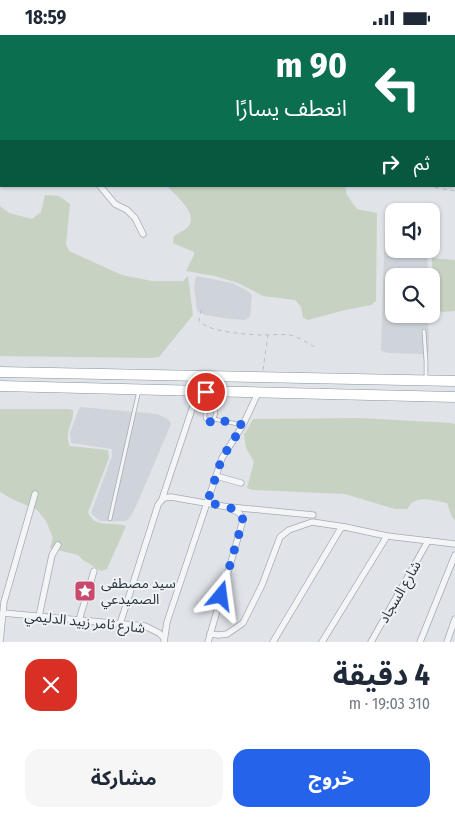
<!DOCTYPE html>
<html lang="ar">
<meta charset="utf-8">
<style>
:root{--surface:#fff;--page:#f6f6f7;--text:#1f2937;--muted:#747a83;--accent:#2563eb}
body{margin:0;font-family:"Fira Sans Condensed","Noto Sans Arabic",sans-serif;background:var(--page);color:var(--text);direction:rtl;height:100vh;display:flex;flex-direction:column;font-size:19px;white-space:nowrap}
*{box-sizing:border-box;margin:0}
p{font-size:16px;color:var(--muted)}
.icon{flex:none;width:28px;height:28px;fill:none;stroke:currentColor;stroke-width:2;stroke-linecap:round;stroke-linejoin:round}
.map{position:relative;height:607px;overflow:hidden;direction:ltr}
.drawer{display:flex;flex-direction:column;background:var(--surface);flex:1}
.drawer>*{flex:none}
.hud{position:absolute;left:0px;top:0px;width:455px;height:152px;box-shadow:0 1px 4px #0004;direction:rtl;background:#0b6e4f;color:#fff;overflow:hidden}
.fabs{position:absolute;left:385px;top:168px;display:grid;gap:10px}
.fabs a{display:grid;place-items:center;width:55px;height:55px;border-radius:10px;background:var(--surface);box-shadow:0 1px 4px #0004;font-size:25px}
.pin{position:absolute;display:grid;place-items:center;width:42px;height:42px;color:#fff;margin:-21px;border:2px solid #fff;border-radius:50%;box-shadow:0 1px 5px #0007}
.me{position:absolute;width:55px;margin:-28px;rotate:16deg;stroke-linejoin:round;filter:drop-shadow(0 0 4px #0008)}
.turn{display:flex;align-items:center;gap:18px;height:105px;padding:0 25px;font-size:22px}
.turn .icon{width:65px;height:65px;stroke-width:2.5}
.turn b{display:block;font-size:35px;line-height:42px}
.then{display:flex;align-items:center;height:48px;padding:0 25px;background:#0003;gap:10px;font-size:19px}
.round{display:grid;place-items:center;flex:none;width:52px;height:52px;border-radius:15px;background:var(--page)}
.summary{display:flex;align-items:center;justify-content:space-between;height:85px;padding:0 25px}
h1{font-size:30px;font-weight:700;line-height:38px}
.button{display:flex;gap:10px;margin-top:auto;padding:10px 25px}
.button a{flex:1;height:58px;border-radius:15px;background:var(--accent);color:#fff;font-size:20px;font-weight:700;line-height:58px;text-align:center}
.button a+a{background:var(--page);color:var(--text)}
.status{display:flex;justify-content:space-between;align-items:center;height:35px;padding:0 25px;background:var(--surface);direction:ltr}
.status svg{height:14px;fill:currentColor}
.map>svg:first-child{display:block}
.built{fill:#ced4da}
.green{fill:#c8d2c2}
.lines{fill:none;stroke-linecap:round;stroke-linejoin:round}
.service-casing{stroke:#a5acb3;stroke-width:4.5}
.minor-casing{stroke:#a5acb3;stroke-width:7}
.trunk-casing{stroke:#88949f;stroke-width:11}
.path{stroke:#babfc3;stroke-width:1;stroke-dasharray:4 4;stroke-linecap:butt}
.service{stroke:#f3f5f7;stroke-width:3}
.minor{stroke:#f3f5f7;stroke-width:5.5}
.trunk{stroke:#fff;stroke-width:10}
.route{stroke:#2563eb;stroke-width:9;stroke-dasharray:0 16.2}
.labels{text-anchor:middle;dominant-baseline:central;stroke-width:4;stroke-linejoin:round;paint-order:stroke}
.poi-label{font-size:14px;fill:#29343f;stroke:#f0f3f6;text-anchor:start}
.street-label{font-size:14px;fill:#29343f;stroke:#f0f3f6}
</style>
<div class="status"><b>18:59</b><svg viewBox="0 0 49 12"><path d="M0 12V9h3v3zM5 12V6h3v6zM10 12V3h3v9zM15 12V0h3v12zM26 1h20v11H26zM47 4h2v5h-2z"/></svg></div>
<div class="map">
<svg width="455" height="607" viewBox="0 0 455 607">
<rect width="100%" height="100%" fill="#e0e4e9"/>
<g class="built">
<polygon points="392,183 394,183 394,214 427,214 428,241 394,241 394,279 428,279 429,316 425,319 388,318 381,316 385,191"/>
<polygon points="196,241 232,248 246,255 252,260 250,282 245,285 230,284 205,280 197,276 194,251"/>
<polygon points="80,372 157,379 168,384 171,389 137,469 131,481 126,486 100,486 91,478 112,421 112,414 71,408 70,397"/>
</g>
<g class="green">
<polygon points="0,0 27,0 26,1 1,1 1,58 0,58"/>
<path d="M165 151H345L347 160 357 174 377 178 376 266 371 270 345 275 308 285 303 283 301 272 295 265 263 261 238 248 215 241 186 236 194 220V217L173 208 174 201C178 198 185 195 188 192 199 179 176 161 168 152Z"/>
<polygon points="45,160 59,161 70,169 66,209 69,216 122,240 152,246 183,246 188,241 193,280 159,322 150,323 0,321 0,171 9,178 32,184 41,177"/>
<polygon points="432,223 455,225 455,276 442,277 434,272"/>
<path d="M0 374H69L73 375C74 390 63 396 70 411L108 415 109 423 88 477C94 494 112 486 126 491L107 534 101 536 83 525 78 520 50 513 53 503 46 486 37 475 12 464 0 457Z"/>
<path d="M360 383 451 388 455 389V485L452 482 447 468C437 466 422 461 413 467 410 469 409 472 407 474H395L345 459 252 455 247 453 254 427 246 413 244 400 253 384Z"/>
</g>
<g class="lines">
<g class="service-casing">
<g id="service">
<polyline points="424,296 426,327 426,343"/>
<path d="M206 358 205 383 208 386C220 386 215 367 214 357"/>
<polyline points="214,384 242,390"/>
<polyline points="110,484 139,355"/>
</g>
</g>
<g class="minor-casing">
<g id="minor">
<polyline points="0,115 1,115"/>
<polyline points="100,151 115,169 127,175 135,183 143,199"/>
<polyline points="216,441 241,448"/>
<polyline points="162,464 198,356"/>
<polyline points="230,472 313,480"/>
<polyline points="3,578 145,591 159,598 164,603"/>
<polyline points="39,581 52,520 58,510"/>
<polyline points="79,585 94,536"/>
<path d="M120 589 158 470C162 464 164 462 171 462L228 472 239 478 242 482 243 485 208 607"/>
<polyline points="210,599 219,600 227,599 243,588 262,550 280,502 289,495 312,487 345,492"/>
<polyline points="0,607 4,567 35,459"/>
<polyline points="164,607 167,587 222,423 243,390 258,358"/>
<polyline points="273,607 341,493 345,492 387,501 455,509"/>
<polyline points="322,607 387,501"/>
<polyline points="371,607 428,506"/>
<polyline points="420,607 455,520"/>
<polyline points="447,607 455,584"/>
</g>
</g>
<g class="trunk-casing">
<g id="trunk">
<polyline points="0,337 455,346"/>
<polyline points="0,351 455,362"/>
</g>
</g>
<g class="path">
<polyline points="142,1 142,0"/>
<polyline points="427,151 455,156"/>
<path d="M201 275 199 286C209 297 244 299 259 300 269 300 280 299 290 300 299 302 307 308 315 312"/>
<polyline points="263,335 268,300"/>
</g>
<use href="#service" class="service"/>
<use href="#minor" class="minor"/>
<use href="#trunk" class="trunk"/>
</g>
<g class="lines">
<path class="route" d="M206 357 205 382 208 386 211 387 214 384 243 390 222 423 207 468C220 470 238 471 243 485L221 561"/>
</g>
<defs>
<g id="sight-square" transform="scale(1.125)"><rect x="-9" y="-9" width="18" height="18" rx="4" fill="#c94a6d" stroke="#f0f3f6"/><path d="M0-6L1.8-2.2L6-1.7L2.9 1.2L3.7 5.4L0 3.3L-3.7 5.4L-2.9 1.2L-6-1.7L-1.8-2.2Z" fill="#fff"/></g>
</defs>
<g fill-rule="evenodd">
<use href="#sight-square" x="85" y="556"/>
</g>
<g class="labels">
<g class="poi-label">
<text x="101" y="548">سيد مصطفى<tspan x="101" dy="16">الصميدعي</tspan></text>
</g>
<g class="street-label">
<text transform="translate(400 557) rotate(-60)">شارع السجاد</text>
<text transform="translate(85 587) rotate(6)">شارع ثامر زبيد الدليمي</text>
</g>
</g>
</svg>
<div class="fabs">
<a><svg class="icon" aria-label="sound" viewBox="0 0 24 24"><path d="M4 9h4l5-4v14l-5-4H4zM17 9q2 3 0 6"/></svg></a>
<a><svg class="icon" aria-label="search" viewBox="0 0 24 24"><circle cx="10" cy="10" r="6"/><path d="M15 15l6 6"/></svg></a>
</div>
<div class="pin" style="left:206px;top:357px;background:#d93025"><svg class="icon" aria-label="arrive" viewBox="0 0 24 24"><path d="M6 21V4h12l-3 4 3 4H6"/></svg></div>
<svg class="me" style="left:221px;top:561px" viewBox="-20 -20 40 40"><path d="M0-17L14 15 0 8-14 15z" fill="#2563eb" stroke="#fff" stroke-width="4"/></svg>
<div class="hud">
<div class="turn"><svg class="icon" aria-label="left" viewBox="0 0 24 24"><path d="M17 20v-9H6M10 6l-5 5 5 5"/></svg><div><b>90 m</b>انعطف يسارًا</div></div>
<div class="then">ثم<svg class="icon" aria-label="right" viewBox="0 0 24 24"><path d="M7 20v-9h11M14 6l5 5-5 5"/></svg></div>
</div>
</div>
<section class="drawer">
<div class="summary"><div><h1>4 دقيقة</h1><p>310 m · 19:03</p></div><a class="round" style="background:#d93025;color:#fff"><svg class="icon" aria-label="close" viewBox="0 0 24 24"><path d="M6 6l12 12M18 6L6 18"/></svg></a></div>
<div class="button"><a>خروج</a><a>مشاركة</a></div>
</section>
